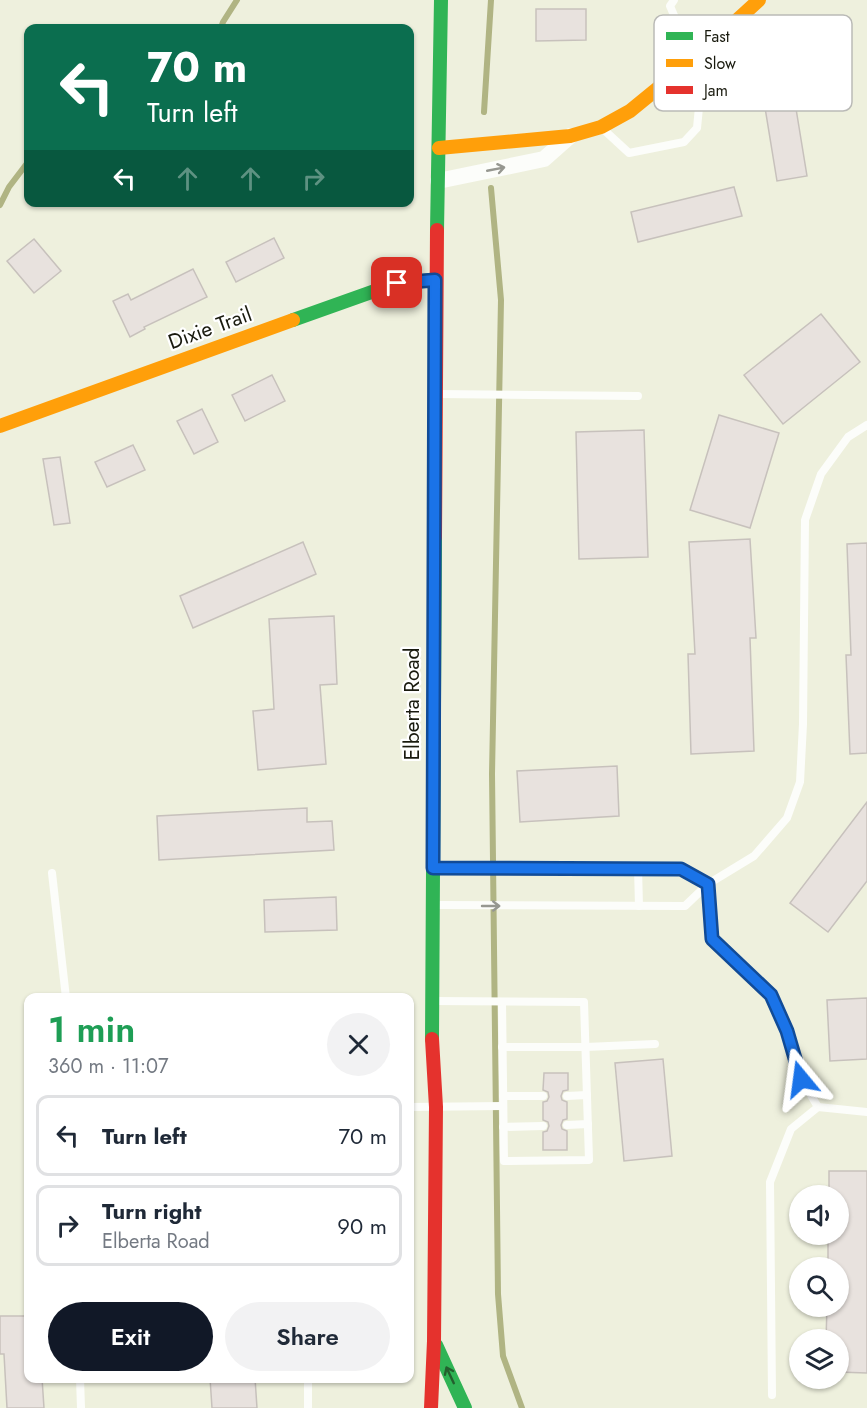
<!DOCTYPE html>
<meta charset="utf-8">
<style>
:root{--surface:#fff;--page:#f2f2f3;--text:#1f2937;--muted:#747a83;--line:#e0e1e3;--accent:#111827}
body{margin:0;font-family:Jost,sans-serif;background:var(--page);color:var(--text);height:100vh;display:flex;flex-direction:column;font-size:22px;white-space:nowrap}
*{box-sizing:border-box;margin:0}
p{font-size:20px;color:var(--muted)}
.icon{flex:none;width:33px;height:33px;fill:none;stroke:currentColor;stroke-width:2;stroke-linecap:round;stroke-linejoin:round}
.map{position:relative;flex:1;overflow:hidden}
.side{position:absolute;left:24px;top:993px;width:390px;height:390px;display:flex;flex-direction:column;background:var(--surface);border-radius:12px;box-shadow:0 2px 4px #0004}
.side>*{flex:none}
.top-card{position:absolute;left:24px;top:24px;width:390px;height:183px;border-radius:12px;box-shadow:0 2px 4px #0004;background:#0b6e4f;color:#fff;overflow:hidden}
.controls{position:absolute;left:789px;top:1185px;display:grid;gap:12px}
.controls a{display:grid;place-items:center;width:60px;height:60px;border-radius:50%;background:var(--surface);box-shadow:0 2px 4px #0004;font-size:30px}
.pin{position:absolute;display:grid;place-items:center;width:51px;height:51px;color:#fff;margin:-26px;border-radius:12px;box-shadow:0 3px 9px #0006}
.me{position:absolute;width:66px;margin:-33px;rotate:344deg;stroke-linejoin:round;filter:drop-shadow(0 0 4px #0008)}
.turn{display:flex;align-items:center;gap:21px;height:126px;padding:0 24px;font-size:27px}
.turn .icon{width:78px;height:78px;stroke-width:2.5}
.turn b{display:block;font-size:42px;line-height:51px}
.lanes{display:flex;align-items:center;height:57px;padding:0 24px;background:#0003;justify-content:center;gap:30px;direction:ltr}
.lanes .off{opacity:.35}
.round{display:grid;place-items:center;flex:none;width:63px;height:63px;border-radius:32px;background:var(--page)}
.summary{display:flex;align-items:center;justify-content:space-between;height:102px;padding:0 24px}
h1{font-size:36px;font-weight:600;line-height:45px;color:#1e9e55}
.primary-button{display:flex;gap:12px;margin-top:auto;padding:12px 24px}
.primary-button a{flex:1;height:69px;border-radius:36px;background:var(--accent);color:#fff;font-size:24px;font-weight:600;line-height:69px;text-align:center}
.primary-button a+a{background:var(--page);color:var(--text)}
ul{padding:0;list-style:none}
li{display:flex;align-items:center;gap:18px;height:81px;margin:0 12px 9px;padding:0 12px;border:3px solid var(--line);border-radius:12px}
li div{flex:1}
li b{display:block;font-size:22px}
li em{font-style:normal}
.map>svg:first-child{display:block}
.lines{fill:none;stroke-linecap:round;stroke-linejoin:round}
.stream{stroke:#b0b483;stroke-width:6}
.building{fill:#e8e2de;stroke:#c7c1bc;stroke-width:1.5}
.lane{stroke:#fcfdfa;stroke-width:8}
.street{stroke:#fcfdfa;stroke-width:16}
.fast{stroke:#30b455;stroke-width:14}
.slow{stroke:#ff9f0a;stroke-width:14}
.jam{stroke:#e5322d;stroke-width:14}
.oneway{stroke:#969790}
.oneway2{stroke:#235f2e}
.route-casing{stroke:#114b97;stroke-width:15}
.route{stroke:#1a73e8;stroke-width:10}
.labels{text-anchor:middle;dominant-baseline:central;stroke-width:4.5;stroke-linejoin:round;paint-order:stroke}
.street-label{font-size:21px;fill:#191a0e;stroke:#fff}
.key{fill:#fff;stroke:#babab7;stroke-width:1.5}
.key-label{font-size:16px;fill:#191a0e}
</style>
<div class="map">
<svg width="867" height="1408" viewBox="0 0 867 1408">
<rect width="100%" height="100%" fill="#eef0dd"/>
<g class="lines">
<g class="stream">
<polyline points="221,28 223,22 237,0"/>
<polyline points="484,112 491,0"/>
<polyline points="491,188 501,300 492,774 498,1294 503,1356 522,1408"/>
<polyline points="0,205 9,187 28,162"/>
</g>
</g>
<g class="building">
<polygon points="536,9 586,9 586,40 536,41"/>
<polygon points="790,72 807,176 777,181 760,77"/>
<polygon points="734,187 742,216 638,242 631,212"/>
<polygon points="274,238 284,258 236,282 226,262"/>
<polygon points="34,239 61,271 34,293 7,261"/>
<polygon points="193,269 207,297 144,327 145,329 130,337 113,301 128,294 131,300"/>
<polygon points="821,314 860,362 783,424 744,375"/>
<polygon points="272,375 285,401 245,421 232,395"/>
<polygon points="202,409 218,442 194,454 177,421"/>
<polygon points="719,415 779,433 750,528 690,510"/>
<polygon points="644,430 648,557 579,559 576,432"/>
<polygon points="133,445 145,470 107,487 95,462"/>
<polygon points="60,457 70,523 54,525 43,459"/>
<polygon points="750,539 756,638 750,638 754,751 691,754 688,654 695,654 689,542"/>
<polygon points="303,542 316,574 193,628 180,596"/>
<polygon points="867,543 867,753 850,754 846,655 851,655 847,544"/>
<polygon points="334,616 337,684 320,685 326,764 258,770 253,711 274,709 269,619"/>
<polygon points="617,766 619,816 520,822 517,771"/>
<polygon points="867,802 867,881 828,932 790,903"/>
<polygon points="307,808 307,822 332,821 334,850 159,860 157,816"/>
<polygon points="336,897 337,930 265,932 264,900"/>
<polygon points="867,998 867,1059 830,1061 827,1000"/>
<polygon points="663,1059 672,1156 624,1161 615,1063"/>
<polygon points="544,1073 568,1073 568,1090 563,1091 561,1096 562,1100 567,1102 567,1119 563,1120 561,1125 562,1129 567,1131 567,1150 543,1150 543,1132 547,1131 549,1126 548,1122 543,1120 543,1102 547,1101 549,1097 548,1092 543,1090"/>
<polygon points="829,1171 867,1171 867,1373 838,1372 838,1340 826,1340 827,1306 838,1306 838,1268 828,1268 828,1234 838,1234 838,1196 829,1196"/>
<polygon points="0,1316 28,1316 28,1378 42,1378 44,1408 7,1408 4,1354 0,1354"/>
<polygon points="210,1378 255,1378 257,1408 212,1408"/>
</g>
<g class="lines">
<g class="lane">
<polyline points="603,129 629,153 684,142 697,128 700,97 693,59 670,6 674,0"/>
<polyline points="438,394 638,396"/>
<polyline points="433,868 681,869 708,884"/>
<polyline points="638,868 639,906"/>
<polyline points="52,873 66,998"/>
<polyline points="708,884 712,939 771,995 787,1031 801,1079 818,1107"/>
<polyline points="436,905 685,906 708,884 754,856 787,818 800,782 803,724 805,520 821,474 848,437 867,425"/>
<polyline points="433,1001 584,1002 589,1160 504,1161 502,1002"/>
<polyline points="502,1047 586,1047 655,1044"/>
<polyline points="503,1096 543,1096"/>
<polyline points="567,1096 587,1095"/>
<polyline points="410,1107 503,1106"/>
<polyline points="567,1125 588,1124"/>
<polyline points="503,1127 543,1126"/>
<polyline points="80,1378 81,1408"/>
<polyline points="772,1395 770,1182 791,1129 818,1107 867,1112"/>
<polyline points="308,1408 308,1378"/>
</g>
<polyline class="street" points="438,181 544,159 570,136"/>
<g class="fast">
<polyline points="437,230 441,0"/>
<polyline points="293,320 397,283 436,280"/>
<polyline points="432,1039 435,537"/>
<polyline points="436,1345 465,1408"/>
</g>
<g class="slow">
<polyline points="439,148 570,136 601,127 630,111 701,53 759,0"/>
<polyline points="0,426 293,320"/>
</g>
<g class="jam">
<polyline points="435,537 437,230"/>
<polyline points="431,1408 434,1341 436,1107 432,1039"/>
</g>
</g>
<defs><path id="oneway-shaft" d="M-6 0H5M1.5-3L5.5 0L1.5 3" fill="none" stroke-width="1.6" stroke-linecap="round" stroke-linejoin="round" transform="scale(1.5)"/></defs>
<g class="oneway">
<use href="#oneway-shaft" transform="translate(496 169) rotate(-11)"/>
<use href="#oneway-shaft" transform="translate(491 906)"/>
</g>
<use class="oneway2" href="#oneway-shaft" transform="translate(450 1375) rotate(-115)"/>
<g class="lines">
<g class="route-casing">
<polyline id="route" points="397,283 435,280 433,868 681,869 708,884 712,939 771,995 787,1031 801,1079"/>
</g>
<use href="#route" class="route"/>
</g>
<g class="labels">
<g class="street-label">
<text transform="translate(210 328) rotate(-20)">Dixie Trail</text>
<text transform="translate(412 704) rotate(-90)">Elberta Road</text>
</g>
</g>
<rect x="654" y="15" width="198" height="96" rx="9" class="key"/>
<rect x="666" y="32" width="27" height="8" fill="#30b455"/>
<rect x="666" y="59" width="27" height="8" fill="#ff9f0a"/>
<rect x="666" y="86" width="27" height="8" fill="#e5322d"/>
<g class="key-label">
<text x="704" y="42">Fast</text>
<text x="704" y="69">Slow</text>
<text x="704" y="96">Jam</text>
</g>
</svg>
<div class="controls">
<a><svg class="icon" aria-label="sound" viewBox="0 0 24 24"><path d="M4 9h4l5-4v14l-5-4H4zM17 9q2 3 0 6"/></svg></a>
<a><svg class="icon" aria-label="search" viewBox="0 0 24 24"><circle cx="10" cy="10" r="6"/><path d="M15 15l6 6"/></svg></a>
<a><svg class="icon" aria-label="layers" viewBox="0 0 24 24"><path d="M12 4l9 5-9 5-9-5zM3 14l9 5 9-5"/></svg></a>
</div>
<div class="pin" style="left:397px;top:283px;background:#d93025"><svg class="icon" aria-label="arrive" viewBox="0 0 24 24"><path d="M6 21V4h12l-3 4 3 4H6"/></svg></div>
<svg class="me" style="left:801px;top:1079px" viewBox="-20 -20 40 40"><path d="M0-17L14 15 0 8-14 15z" fill="#1a73e8" stroke="#fff" stroke-width="4"/></svg>
<div class="top-card">
<div class="turn"><svg class="icon" aria-label="left" viewBox="0 0 24 24"><path d="M17 20v-9H6M10 6l-5 5 5 5"/></svg><div><b>70 m</b>Turn left</div></div>
<div class="lanes"><svg class="icon" aria-label="left" viewBox="0 0 24 24"><path d="M17 20v-9H6M10 6l-5 5 5 5"/></svg><svg class="icon off" aria-label="ahead" viewBox="0 0 24 24"><path d="M12 20V5M6 11l6-6 6 6"/></svg><svg class="icon off" aria-label="ahead" viewBox="0 0 24 24"><path d="M12 20V5M6 11l6-6 6 6"/></svg><svg class="icon off" aria-label="right" viewBox="0 0 24 24"><path d="M7 20v-9h11M14 6l5 5-5 5"/></svg></div>
</div>
<section class="side">
<div class="summary"><div><h1>1 min</h1><p>360 m · 11:07</p></div><a class="round"><svg class="icon" aria-label="close" viewBox="0 0 24 24"><path d="M6 6l12 12M18 6L6 18"/></svg></a></div>
<ul>
<li><svg class="icon" aria-label="left" viewBox="0 0 24 24"><path d="M17 20v-9H6M10 6l-5 5 5 5"/></svg><div><b>Turn left</b></div><em>70 m</em></li>
<li><svg class="icon" aria-label="right" viewBox="0 0 24 24"><path d="M7 20v-9h11M14 6l5 5-5 5"/></svg><div><b>Turn right</b><p>Elberta Road</p></div><em>90 m</em></li>
</ul>
<div class="primary-button"><a>Exit</a><a>Share</a></div>
</section>
</div>
